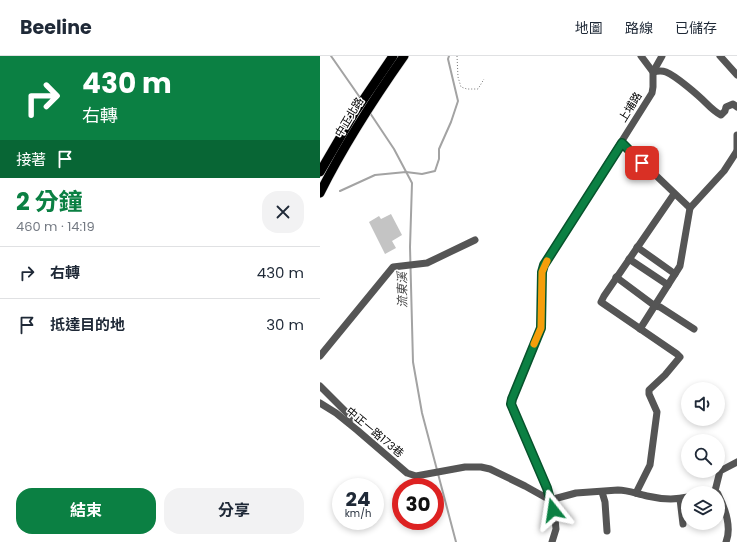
<!DOCTYPE html>
<html lang="zh-TW">
<meta charset="utf-8">
<style>
:root{--surface:#fff;--page:#f2f2f3;--text:#1f2937;--muted:#747a83;--line:#e0e1e3;--accent:#0b8043}
body{margin:0;font-family:Poppins,"Noto Sans TC",sans-serif;background:var(--page);color:var(--text);height:100vh;display:flex;flex-direction:column;font-size:15px;white-space:nowrap}
*{box-sizing:border-box;margin:0}
p{font-size:13px;color:var(--muted)}
.icon{flex:none;width:22px;height:22px;fill:none;stroke:currentColor;stroke-width:2;stroke-linecap:round;stroke-linejoin:round}
.map{position:relative;flex:1;overflow:hidden}
.details{display:flex;flex-direction:column;background:var(--surface);width:320px}
.details>*{flex:none}
.hud{background:#0b8043;color:#fff;overflow:hidden}
.tools{position:absolute;left:361px;top:326px;display:grid;gap:8px}
.tools a{display:grid;place-items:center;width:44px;height:44px;border-radius:50%;background:var(--surface);box-shadow:0 2px 6px #0003;font-size:20px}
.speed{position:absolute;left:12px;top:422px;display:flex;gap:8px;font-size:20px;font-weight:700;text-align:center}
.speed>*{display:grid;place-content:center;width:52px;height:52px;border-radius:50%;background:var(--surface);box-shadow:0 2px 6px #0003;line-height:1}
.speed small{font-size:10px;font-weight:400}
.speed .limit{border:6px solid #d22;background:#fff;color:#111}
.pin{position:absolute;display:grid;place-items:center;width:34px;height:34px;color:#fff;margin:-17px;border-radius:8px;box-shadow:0 2px 6px #0006}
.me{position:absolute;width:44px;margin:-22px;rotate:345deg;stroke-linejoin:round;filter:drop-shadow(0 0 3px #0008)}
.turn{display:flex;align-items:center;gap:14px;height:84px;padding:0 16px;font-size:18px}
.turn .icon{width:52px;height:52px;stroke-width:2.5}
.turn b{display:block;font-size:28px;line-height:34px}
.then{display:flex;align-items:center;height:38px;padding:0 16px;background:#0003;gap:8px;font-size:15px}
.round{display:grid;place-items:center;flex:none;width:42px;height:42px;border-radius:16px;background:var(--page)}
.headline{display:flex;align-items:center;justify-content:space-between;height:68px;padding:0 16px}
h1{font-size:24px;font-weight:700;line-height:30px;color:var(--accent)}
.button{display:flex;gap:8px;margin-top:auto;padding:8px 16px}
.button a{flex:1;height:46px;border-radius:16px;background:var(--accent);color:#fff;font-size:16px;font-weight:700;line-height:46px;text-align:center}
.button a+a{background:var(--page);color:var(--text)}
ul{padding:0;list-style:none}
li{display:flex;align-items:center;gap:12px;height:52px;padding:0 16px;border-top:1px solid var(--line)}
li div{flex:1}
li b{display:block;font-size:15px}
li em{font-style:normal}
header{display:flex;align-items:center;gap:24px;box-sizing:border-box;height:56px;padding:0 20px;background:var(--surface);border-bottom:1px solid var(--line)}
header strong{font-size:19px}
nav{display:flex;gap:22px;margin-inline-start:auto;font-size:14px}
main{display:flex;flex:1;min-height:0}
.map>svg:first-child{display:block}
.lines{fill:none;stroke-linecap:round;stroke-linejoin:round}
.stream{stroke:#a3a3a3;stroke-width:2}
.building{fill:#c4c4c4}
.major-casing{stroke:#dbdbdb;stroke-width:10}
.path{stroke:#777;stroke-width:1;stroke-dasharray:1 2;stroke-linecap:butt}
.minor{stroke:#555;stroke-width:7}
.major{stroke:#000;stroke-width:9}
.route-casing{stroke:#07532c;stroke-width:10}
.route{stroke:#0b8043;stroke-width:7}
.slow{stroke:#f59e0b;stroke-width:7}
.labels{text-anchor:middle;dominant-baseline:central;stroke-width:3;stroke-linejoin:round;paint-order:stroke}
.street-label{font-size:11px;fill:#000;stroke:#fff}
.water-label{font-size:12px;font-style:italic;fill:#444;stroke:#fff}
</style>
<header>
<strong>Beeline</strong>
<nav><a>地圖</a><a>路線</a><a>已儲存</a></nav>
</header>
<main>
<section class="details">
<div class="hud">
<div class="turn"><svg class="icon" aria-label="right" viewBox="0 0 24 24"><path d="M7 20v-9h11M14 6l5 5-5 5"/></svg><div><b>430 m</b>右轉</div></div>
<div class="then">接著<svg class="icon" aria-label="arrive" viewBox="0 0 24 24"><path d="M6 21V4h12l-3 4 3 4H6"/></svg></div>
</div>
<div class="headline"><div><h1>2 分鐘</h1><p>460 m · 14:19</p></div><a class="round"><svg class="icon" aria-label="close" viewBox="0 0 24 24"><path d="M6 6l12 12M18 6L6 18"/></svg></a></div>
<ul>
<li><svg class="icon" aria-label="right" viewBox="0 0 24 24"><path d="M7 20v-9h11M14 6l5 5-5 5"/></svg><div><b>右轉</b></div><em>430 m</em></li>
<li><svg class="icon" aria-label="arrive" viewBox="0 0 24 24"><path d="M6 21V4h12l-3 4 3 4H6"/></svg><div><b>抵達目的地</b></div><em>30 m</em></li>
</ul>
<div class="button"><a>結束</a><a>分享</a></div>
</section>
<div class="map">
<svg width="417" height="486" viewBox="0 0 417 486">
<rect width="100%" height="100%" fill="#fff"/>
<g class="lines">
<g class="stream">
<polyline points="11,0 41,43"/>
<polyline points="50,57 74,93 92,127 90,191 93,306 102,357 136,486"/>
<polyline points="20,135 55,119 86,116 102,118 115,115 119,103 119,93 131,66 138,45 128,3 129,0"/>
</g>
</g>
<polygon class="building" points="71,158 82,179 72,185 76,192 65,198 49,166 59,160 61,163"/>
<g class="lines">
<g class="major-casing">
<g id="major">
<polyline points="0,116 35,56 73,0"/>
<path d="M0 137C24 89 53 44 84 0"/>
</g>
</g>
<polyline class="path" points="137,0 138,21 141,31 147,33 158,33 164,23"/>
<g class="minor">
<path d="M321 0 333 16C337 15 341 14 346 16 356 20 378 39 386 47 391 52 395 56 401 59L405 55 406 51 413 48 417 51"/>
<polyline points="400,0 417,19"/>
<polyline points="417,79 417,97"/>
<polyline points="302,87 370,152"/>
<polyline points="317,191 355,218"/>
<polyline points="309,203 348,229"/>
<polyline points="296,221 335,250 340,251 374,273"/>
<polyline points="320,273 360,210 370,152 404,115 417,95"/>
<polyline points="0,300 73,211 107,207 155,184"/>
<polyline points="0,330 32,362"/>
<path d="M0 347 16 357 37 374 87 417 96 420 145 411H161L170 413 205 430 230 444 256 437 298 434C308 434 317 438 327 440 340 443 355 444 368 441"/>
<polyline points="395,435 400,415 417,406"/>
<polyline points="282,436 285,446 287,475"/>
<polyline points="316,437 330,409 337,356 329,338 329,334 345,319 360,301 357,298 281,246 284,240 354,138"/>
<polyline points="382,437 395,435 397,437"/>
<path d="M398 438C405 452 412 471 406 486"/>
<polyline points="360,443 363,468"/>
<polyline points="232,486 236,473 235,463 227,432 191,348 192,343 221,272 222,216 224,209 332,37 333,31 333,16 342,0"/>
</g>
<use href="#major" class="major"/>
</g>
<g class="lines">
<g class="route-casing">
<polyline id="route" points="233,454 227,432 191,348 192,343 221,272 222,216 224,209 302,87 322,107"/>
</g>
<use href="#route" class="route"/>
<polyline class="slow" points="214,288 221,272 222,216 227,205"/>
</g>
<g class="labels">
<g class="street-label">
<text transform="translate(310 51) rotate(-58)">上埔路</text>
<text transform="translate(29 61) rotate(-59)">中正北路</text>
<text transform="translate(55 376) rotate(40)">中正一路173巷</text>
</g>
<g class="water-label">
<text transform="translate(82 234) rotate(-91)">流東溪</text>
</g>
</g>
</svg>
<div class="tools">
<a><svg class="icon" aria-label="sound" viewBox="0 0 24 24"><path d="M4 9h4l5-4v14l-5-4H4zM17 9q2 3 0 6"/></svg></a>
<a><svg class="icon" aria-label="search" viewBox="0 0 24 24"><circle cx="10" cy="10" r="6"/><path d="M15 15l6 6"/></svg></a>
<a><svg class="icon" aria-label="layers" viewBox="0 0 24 24"><path d="M12 4l9 5-9 5-9-5zM3 14l9 5 9-5"/></svg></a>
</div>
<div class="speed"><div>24<small>km/h</small></div><div class="limit">30</div></div>
<div class="pin" style="left:322px;top:107px;background:#d93025"><svg class="icon" aria-label="arrive" viewBox="0 0 24 24"><path d="M6 21V4h12l-3 4 3 4H6"/></svg></div>
<svg class="me" style="left:233px;top:454px" viewBox="-20 -20 40 40"><path d="M0-17L14 15 0 8-14 15z" fill="#0b8043" stroke="#fff" stroke-width="4"/></svg>
</div>
</main>
